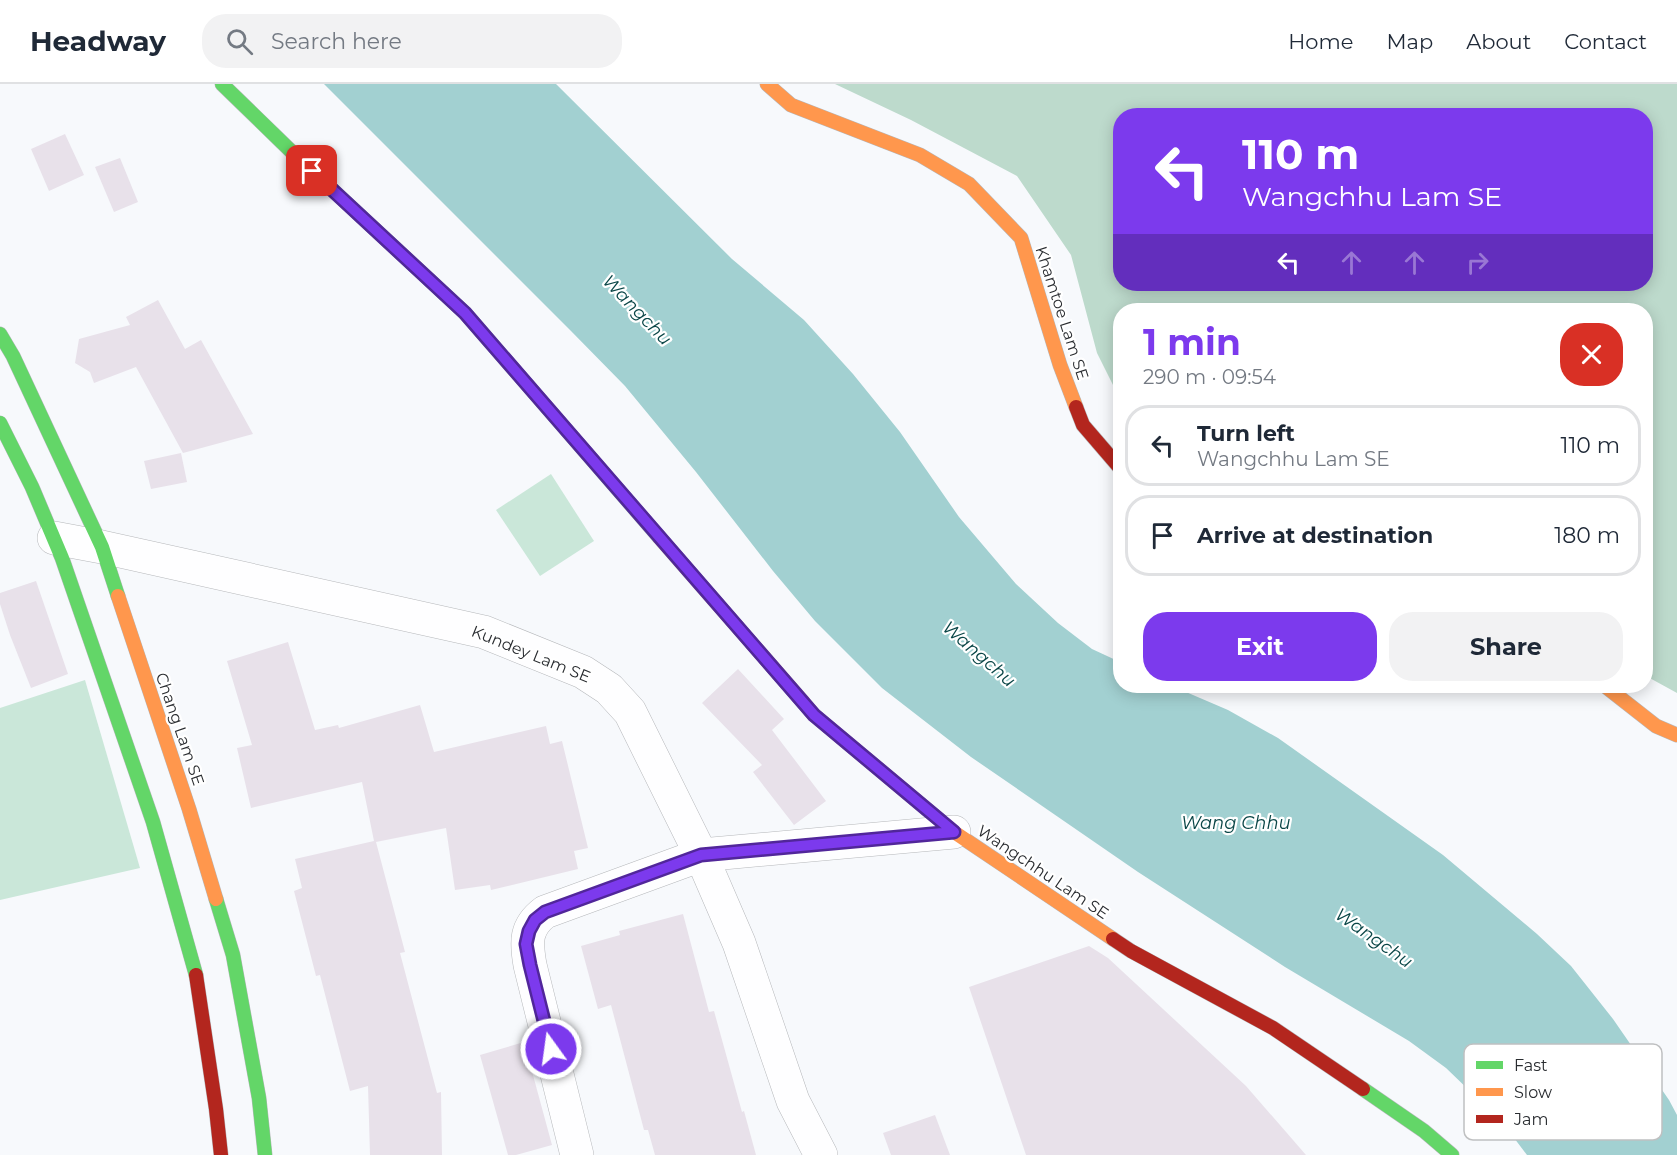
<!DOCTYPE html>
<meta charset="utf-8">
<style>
:root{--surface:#fff;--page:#f2f2f3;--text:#1f2937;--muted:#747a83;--line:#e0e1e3;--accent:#7c3aed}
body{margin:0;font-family:Montserrat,sans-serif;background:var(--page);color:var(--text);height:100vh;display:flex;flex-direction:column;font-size:22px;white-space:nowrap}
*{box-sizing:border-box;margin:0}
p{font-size:20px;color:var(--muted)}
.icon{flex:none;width:33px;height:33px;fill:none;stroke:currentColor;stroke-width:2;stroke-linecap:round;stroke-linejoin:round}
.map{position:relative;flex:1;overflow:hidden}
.details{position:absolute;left:1113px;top:219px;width:540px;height:390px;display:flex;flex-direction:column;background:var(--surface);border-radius:24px;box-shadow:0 3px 15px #0003}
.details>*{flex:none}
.hud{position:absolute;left:1113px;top:24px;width:540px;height:183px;border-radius:24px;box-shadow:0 3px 15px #0003;background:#7c3aed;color:#fff;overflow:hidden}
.pin{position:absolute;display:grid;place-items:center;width:51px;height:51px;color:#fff;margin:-26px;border-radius:12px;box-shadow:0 3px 9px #0006}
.me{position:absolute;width:66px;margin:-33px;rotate:346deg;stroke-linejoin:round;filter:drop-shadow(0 0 4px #0008)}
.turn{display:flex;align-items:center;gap:21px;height:126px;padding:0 30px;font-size:27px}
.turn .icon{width:78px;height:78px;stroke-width:2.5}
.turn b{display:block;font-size:42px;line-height:51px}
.lanes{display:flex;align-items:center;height:57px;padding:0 30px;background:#0003;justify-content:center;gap:30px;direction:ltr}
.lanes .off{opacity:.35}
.round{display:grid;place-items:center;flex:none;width:63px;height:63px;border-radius:24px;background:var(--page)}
.head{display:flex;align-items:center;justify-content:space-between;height:102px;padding:0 30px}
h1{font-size:36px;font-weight:700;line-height:45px;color:var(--accent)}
.cta{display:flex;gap:12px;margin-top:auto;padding:12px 30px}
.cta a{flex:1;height:69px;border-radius:24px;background:var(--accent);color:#fff;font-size:24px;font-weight:700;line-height:69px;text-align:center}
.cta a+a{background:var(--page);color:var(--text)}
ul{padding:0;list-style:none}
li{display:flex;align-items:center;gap:18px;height:81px;margin:0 12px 9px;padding:0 18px;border:3px solid var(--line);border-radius:24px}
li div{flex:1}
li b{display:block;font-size:22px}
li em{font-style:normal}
header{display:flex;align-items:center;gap:36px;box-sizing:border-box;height:84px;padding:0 30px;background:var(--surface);border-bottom:2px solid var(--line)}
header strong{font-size:28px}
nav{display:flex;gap:33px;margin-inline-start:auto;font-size:21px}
.search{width:420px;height:54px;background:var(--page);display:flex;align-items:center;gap:15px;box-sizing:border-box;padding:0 21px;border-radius:24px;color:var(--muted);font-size:22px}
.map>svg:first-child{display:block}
.green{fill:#cae7d9}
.forest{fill:#bddacc;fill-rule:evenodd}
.water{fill:#a2d0d1}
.building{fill:#e8e1ea}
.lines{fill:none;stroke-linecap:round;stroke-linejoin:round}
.street-casing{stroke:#b6b8bb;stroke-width:34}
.fast-casing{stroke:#b6b8bb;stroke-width:15}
.slow-casing{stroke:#b6b8bb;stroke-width:15}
.jam-casing{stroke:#b6b8bb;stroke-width:15}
.street{stroke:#fefeff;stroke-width:33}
.fast{stroke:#63d668;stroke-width:14}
.slow{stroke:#ff974d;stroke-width:14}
.jam{stroke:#b3261e;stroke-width:14}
.route-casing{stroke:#51269a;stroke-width:15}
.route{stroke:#7c3aed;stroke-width:10}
.labels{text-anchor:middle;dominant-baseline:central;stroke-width:4.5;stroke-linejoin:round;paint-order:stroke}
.street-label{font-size:16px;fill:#292c30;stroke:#fff}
.water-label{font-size:18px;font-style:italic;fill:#0a4647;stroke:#fff}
.key{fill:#fff;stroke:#bfc0c1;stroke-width:1.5}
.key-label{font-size:16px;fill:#292c30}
</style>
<header>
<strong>Headway</strong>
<div class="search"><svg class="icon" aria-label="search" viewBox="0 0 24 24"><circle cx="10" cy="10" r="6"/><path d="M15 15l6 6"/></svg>Search here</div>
<nav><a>Home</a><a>Map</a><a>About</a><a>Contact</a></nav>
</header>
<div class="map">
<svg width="1677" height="1071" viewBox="0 0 1677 1071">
<rect width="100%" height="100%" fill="#f7f9fc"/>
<g class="green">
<polygon points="551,390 594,457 540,492 496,426"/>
<polygon points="85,596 140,784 0,816 0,624"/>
</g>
<path class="forest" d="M835 0H1677V609L1646 592V226H1120V315L1097 269 1071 171 1017 92 911 36ZM1120 32H1646V200H1120Z"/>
<polygon class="water" points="324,0 556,0 732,175 804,236 853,290 900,348 959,433 1016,500 1058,539 1092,565 1120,578 1120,602 1172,602 1228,626 1278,654 1443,771 1537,850 1571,882 1613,935 1669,1016 1677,1031 1677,1071 1527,1071 1502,1038 1446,984 1409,957 1285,883 1138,788 971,673 882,604 815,537 773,487 696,388 625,302 571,247"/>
<g class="building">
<polygon points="65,50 84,91 49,107 31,65"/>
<polygon points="120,74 138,118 114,128 95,83"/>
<polygon points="158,216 185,265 201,256 253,350 183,369 136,283 94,299 90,288 75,279 79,255 130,241 126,233"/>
<polygon points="181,369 187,398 151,405 144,377"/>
<polygon points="36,497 68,590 31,604 10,551 0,520 0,509"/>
<polygon points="288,558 315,646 338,641 339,644 420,621 434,668 546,642 550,660 562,657 588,764 574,767 578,785 491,806 490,801 455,806 446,744 376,758 405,868 400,869 437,1009 441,1008 442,1071 370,1071 368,1002 350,1007 320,891 316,892 294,807 302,804 295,775 374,757 362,698 251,724 237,664 252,661 227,577"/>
<polygon points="738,585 784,635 772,646 826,717 794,741 753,688 762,681 702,619"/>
<polygon points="683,830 709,928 714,927 742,1028 744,1027 756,1071 655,1071 648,1046 644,1046 611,921 598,925 581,862 620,851 619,847"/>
<polygon points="1089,862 1108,874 1246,1002 1306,1071 1026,1071 969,903"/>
<polygon points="524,958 552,1061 516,1071 508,1071 480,971"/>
<polygon points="935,1031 950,1071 891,1071 883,1049"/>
</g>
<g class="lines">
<g class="street-casing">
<g id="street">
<polyline points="54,454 102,463 484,548 583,588 609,605 630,628 701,771 739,859 793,1017 821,1071"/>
<path d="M577 1071 530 881C526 858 525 843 545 828L701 771 954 748"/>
</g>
</g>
<g class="fast-casing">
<g id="fast">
<polyline points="222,0 295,71 465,229 659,453"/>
<polyline points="0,250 13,272 102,463 118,512"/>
<polyline points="0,339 32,403 62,474 153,738 196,891"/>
<polyline points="216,815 233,871 259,1014 265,1071"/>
<polyline points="1363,1005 1424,1047 1452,1071"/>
</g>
</g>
<g class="slow-casing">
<g id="slow">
<polyline points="767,0 791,21 920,71 969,100 1021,154 1060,281 1076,323"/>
<polyline points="118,512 189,725 216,815"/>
<polyline points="1605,602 1656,642 1677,651"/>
<polyline points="803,618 814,631 954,748 1113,855"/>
</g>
</g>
<g class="jam-casing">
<g id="jam">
<polyline points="1076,323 1083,341 1120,384"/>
<polyline points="659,453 803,618"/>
<polyline points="1113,855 1131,867 1273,944 1363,1005"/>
<polyline points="196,891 216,1025 221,1071"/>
</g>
</g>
<use href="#street" class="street"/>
<use href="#fast" class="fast"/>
<use href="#slow" class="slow"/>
<use href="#jam" class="jam"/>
</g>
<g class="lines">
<g class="route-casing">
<polyline id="route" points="312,87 465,229 814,631 954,748 701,771 545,828 535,836 529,847 526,860 530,881 551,965"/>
</g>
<use href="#route" class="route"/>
</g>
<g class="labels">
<g class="street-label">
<text transform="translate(1062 229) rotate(72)">Khamtoe Lam SE</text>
<text transform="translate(531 570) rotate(22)">Kundey Lam SE</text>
<text transform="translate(180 645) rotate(71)">Chang Lam SE</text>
<text transform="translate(1043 788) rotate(34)">Wangchhu Lam SE</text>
</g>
<g class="water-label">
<text transform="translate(637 226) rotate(46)">Wangchu</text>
<text transform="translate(979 570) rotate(41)">Wangchu</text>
<text x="1236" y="739">Wang Chhu</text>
<text transform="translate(1374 854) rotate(35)">Wangchu</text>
</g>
</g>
<rect x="1464" y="960" width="198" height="96" rx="9" class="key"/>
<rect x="1476" y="977" width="27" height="8" fill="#63d668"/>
<rect x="1476" y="1004" width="27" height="8" fill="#ff974d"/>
<rect x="1476" y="1031" width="27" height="8" fill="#b3261e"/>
<g class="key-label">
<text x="1514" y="987">Fast</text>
<text x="1514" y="1014">Slow</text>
<text x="1514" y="1041">Jam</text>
</g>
</svg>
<div class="pin" style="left:312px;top:87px;background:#d93025"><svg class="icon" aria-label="arrive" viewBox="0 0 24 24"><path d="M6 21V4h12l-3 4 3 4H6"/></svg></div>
<svg class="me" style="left:551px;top:965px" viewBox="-20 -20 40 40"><circle r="17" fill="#7c3aed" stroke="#fff" stroke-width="3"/><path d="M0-11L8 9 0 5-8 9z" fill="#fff"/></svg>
<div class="hud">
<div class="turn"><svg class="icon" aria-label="left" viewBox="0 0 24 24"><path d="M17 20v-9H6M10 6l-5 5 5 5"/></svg><div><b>110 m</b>Wangchhu Lam SE</div></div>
<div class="lanes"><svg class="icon" aria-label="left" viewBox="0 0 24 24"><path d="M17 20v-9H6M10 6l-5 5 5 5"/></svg><svg class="icon off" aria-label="ahead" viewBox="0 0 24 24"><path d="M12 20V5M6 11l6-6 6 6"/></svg><svg class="icon off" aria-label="ahead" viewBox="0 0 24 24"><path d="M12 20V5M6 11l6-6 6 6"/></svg><svg class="icon off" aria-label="right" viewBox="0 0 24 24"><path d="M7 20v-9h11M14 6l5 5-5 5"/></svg></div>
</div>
<section class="details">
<div class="head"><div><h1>1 min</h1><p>290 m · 09:54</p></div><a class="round" style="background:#d93025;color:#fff"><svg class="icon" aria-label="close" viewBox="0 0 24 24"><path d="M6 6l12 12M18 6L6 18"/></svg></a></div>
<ul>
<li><svg class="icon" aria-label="left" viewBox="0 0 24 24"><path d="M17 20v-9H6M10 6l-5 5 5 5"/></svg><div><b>Turn left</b><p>Wangchhu Lam SE</p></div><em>110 m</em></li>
<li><svg class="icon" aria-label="arrive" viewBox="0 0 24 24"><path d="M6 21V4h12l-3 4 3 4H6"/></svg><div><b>Arrive at destination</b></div><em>180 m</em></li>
</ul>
<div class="cta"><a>Exit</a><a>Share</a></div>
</section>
</div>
